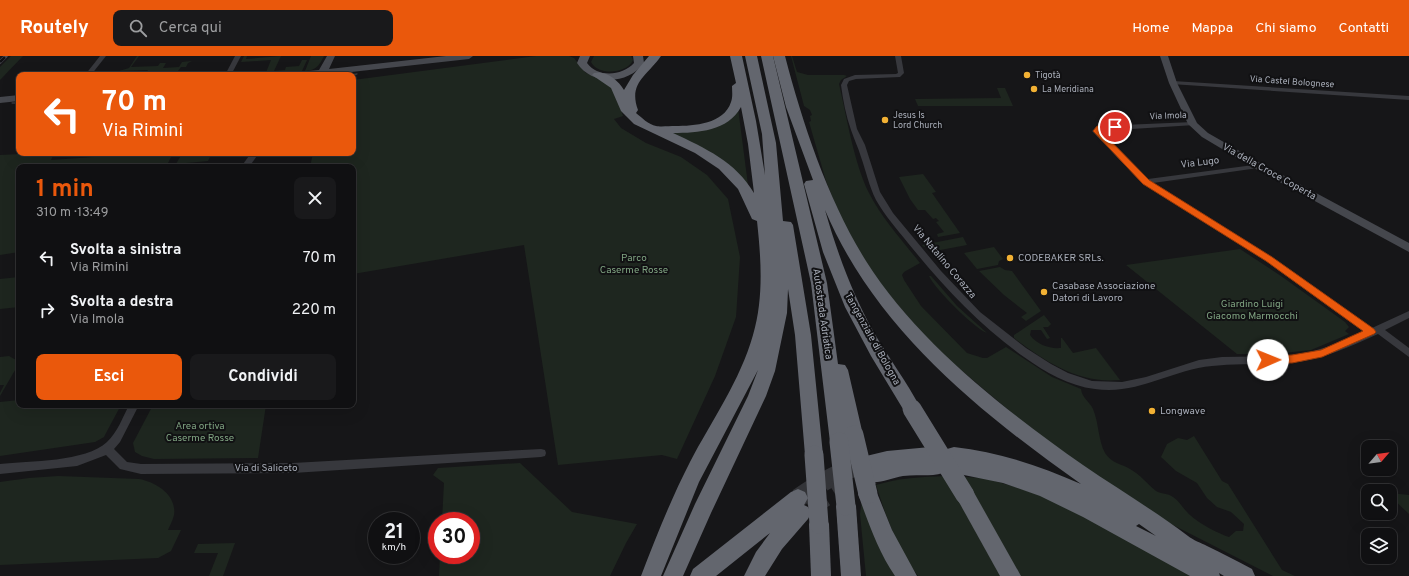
<!DOCTYPE html>
<html lang="it">
<meta charset="utf-8">
<style>
:root{--surface:#101012;--page:#19191b;--text:#f1f3f6;--muted:#9c9d9f;--line:#303032;--accent:#ea580c}
body{margin:0;font-family:Overpass,sans-serif;background:var(--page);color:var(--text);height:100vh;display:flex;flex-direction:column;font-size:15px;white-space:nowrap}
*{box-sizing:border-box;margin:0}
p{font-size:13px;color:var(--muted)}
.icon{flex:none;width:22px;height:22px;fill:none;stroke:currentColor;stroke-width:2;stroke-linecap:round;stroke-linejoin:round}
.map{position:relative;flex:1;overflow:hidden}
.drawer{position:absolute;left:16px;top:108px;width:340px;height:244px;display:flex;flex-direction:column;background:var(--surface);border-radius:8px;box-shadow:0 4px 16px #0002,0 0 0 1px var(--line)}
.drawer>*{flex:none}
.guide{position:absolute;left:16px;top:16px;width:340px;height:84px;border-radius:8px;box-shadow:0 4px 16px #0002,0 0 0 1px var(--line);background:#ea580c;color:#fff;overflow:hidden}
.needle{width:26px;rotate:62deg}
.tools{position:absolute;left:1361px;top:384px;display:grid;gap:8px}
.tools a{display:grid;place-items:center;width:36px;height:36px;border-radius:8px;background:var(--surface);box-shadow:0 4px 16px #0002,0 0 0 1px var(--line);font-size:20px}
.speed{position:absolute;left:368px;top:456px;display:flex;gap:8px;font-size:20px;font-weight:700;text-align:center}
.speed>*{display:grid;place-content:center;width:52px;height:52px;border-radius:50%;background:var(--surface);box-shadow:0 4px 16px #0002,0 0 0 1px var(--line);line-height:1}
.speed small{font-size:10px;font-weight:400}
.speed .limit{border:6px solid #d22;background:#fff;color:#111}
.pin{position:absolute;display:grid;place-items:center;width:34px;height:34px;color:#fff;margin:-17px;border:2px solid #fff;border-radius:50%;box-shadow:0 1px 4px #0007}
.me{position:absolute;width:44px;margin:-22px;rotate:89deg;stroke-linejoin:round;filter:drop-shadow(0 0 3px #0008)}
.turn{display:flex;align-items:center;gap:14px;height:84px;padding:0 20px;font-size:18px}
.turn .icon{width:52px;height:52px;stroke-width:2.5}
.turn b{display:block;font-size:28px;line-height:34px}
.round{display:grid;place-items:center;flex:none;width:42px;height:42px;border-radius:8px;background:var(--page)}
.headline{display:flex;align-items:center;justify-content:space-between;height:68px;padding:0 20px}
h1{font-size:24px;font-weight:700;line-height:30px;color:var(--accent)}
.action{display:flex;gap:8px;margin-top:auto;padding:8px 20px}
.action a{flex:1;height:46px;border-radius:8px;background:var(--accent);color:#fff;font-size:16px;font-weight:700;line-height:46px;text-align:center}
.action a+a{background:var(--page);color:var(--text)}
ul{padding:0;list-style:none}
li{display:flex;align-items:center;gap:12px;height:52px;padding:0 20px}
li div{flex:1}
li b{display:block;font-size:15px}
li em{font-style:normal}
header{display:flex;align-items:center;gap:24px;box-sizing:border-box;height:56px;padding:0 20px;background:var(--accent);color:#fff}
header strong{font-size:19px}
nav{display:flex;gap:22px;margin-inline-start:auto;font-size:14px}
.search{width:280px;height:36px;background:var(--page);display:flex;align-items:center;gap:10px;box-sizing:border-box;padding:0 14px;border-radius:8px;color:var(--muted);font-size:15px}
.map>svg:first-child{display:block}
.green{fill:#1e261f}
.lines{fill:none;stroke-linecap:round;stroke-linejoin:round}
.highway-tunnel{stroke:#333438;stroke-width:19;stroke-dasharray:19 10;stroke-linecap:butt}
.street{fill:#37383d;fill-rule:evenodd}
.secondary{fill:#45474d;fill-rule:evenodd}
.primary{fill:#53555c;fill-rule:evenodd}
.highway{fill:#63666e;fill-rule:evenodd}
.tram{stroke:#4a4c52;stroke-width:1}
.rail-casing{stroke:#4a4c52;stroke-width:3.5}
.rail{stroke:#111113;stroke-width:2.5;stroke-dasharray:7;stroke-linecap:butt}
.highway-bridge{stroke:#63666e;stroke-width:19}
.route{fill:#ea580c;stroke:#983908}
.poi-dot{fill:#f2b134;stroke:#111113;stroke-width:1.5}
.labels{text-anchor:middle;dominant-baseline:central;stroke-width:4;stroke-linejoin:round;paint-order:stroke}
.far-poi-label{font-size:9px;fill:#a8adb8;stroke:#111113;text-anchor:start}
.far-street-label{font-size:9px;fill:#a8adb8;stroke:#111113}
.street-label{font-size:10px;fill:#a8adb8;stroke:#111113}
.park-label{font-size:10px;fill:#7fa381;stroke:#111113}
.poi-label{font-size:10px;fill:#a8adb8;stroke:#111113;text-anchor:start}
</style>
<header>
<strong>Routely</strong>
<div class="search"><svg class="icon" aria-label="search" viewBox="0 0 24 24"><circle cx="10" cy="10" r="6"/><path d="M15 15l6 6"/></svg>Cerca qui</div>
<nav><a>Home</a><a>Mappa</a><a>Chi siamo</a><a>Contatti</a></nav>
</header>
<div class="map">
<svg width="1409" height="520" viewBox="0 0 1409 520">
<rect width="100%" height="100%" fill="#161618"/>
<g class="green">
<polygon points="11,0 23,0 0,24 0,11"/>
<polygon points="137,0 139,0 131,11 158,10 160,7 166,7 163,12 179,11 182,6 192,5 188,7 186,11 181,11 178,15 163,16 162,19 154,19 154,16 147,16 148,14 119,15 129,12"/>
<polygon points="244,0 247,0 246,3 281,0 274,15 285,14 286,11 299,10 302,4 307,4 302,15 265,19 271,4 241,6"/>
<path d="M311 0H324C319 10 316 14 305 15Z"/>
<polygon points="536,0 569,0 574,2 586,17 607,24 616,38 623,60 614,63 621,72 646,87 681,101 707,119 728,143 740,201 736,261 715,320 677,403 662,399 558,409 524,189 353,218 353,111 310,111 313,97 353,97 353,24"/>
<path d="M594 0H631L633 4C627 18 598 20 591 6Z"/>
<path d="M791 0H792L797 16 808 19H844L847 20 841 24 839 28C847 62 854 107 869 137 882 163 902 184 920 207L904 216 902 219 904 224 921 250 967 297 983 302H987L1006 291 1052 321 1081 333C1082 342 1090 346 1093 353 1099 367 1098 384 1105 397 1111 407 1122 408 1130 413 1141 419 1147 428 1156 435 1161 438 1168 437 1173 441 1179 445 1182 451 1187 456 1196 466 1217 477 1229 481L1236 475H1243L1244 468 1231 456 1217 451 1207 442 1197 427 1176 415 1161 401 1167 388 1178 382 1187 384 1194 380 1222 425 1228 428 1282 514 1295 520H1273L1169 467 1050 389 935 292 876 224 843 168 826 125 809 66 811 65 810 60 812 59 810 54 804 50Z"/>
<polygon points="997,32 1005,32 1013,50 918,50 915,43 1001,42"/>
<polygon points="738,52 748,129 669,77 692,75"/>
<polygon points="43,97 40,101 53,100 51,104 150,97 173,97 166,111 19,111 19,196 0,199 0,99"/>
<polygon points="211,99 208,105 176,108 180,101"/>
<polygon points="923,118 936,136 932,137 960,177 938,181 937,178 944,176 936,166 939,165 936,162 933,163 925,154 918,154 910,143 899,121"/>
<polygon points="963,181 967,189 935,195 931,189 924,191 922,189"/>
<polygon points="994,191 1003,203 999,205 998,209 977,213 964,197"/>
<polygon points="1240,193 1281,220 1345,266 1349,271 1345,275 1349,278 1311,294 1274,298 1237,298 1126,209"/>
<polygon points="1000,211 1005,214 1012,215 1041,255 1026,265 1021,261 1027,257 1004,239 979,215"/>
<path d="M929 220H931L957 250 987 277C974 272 935 233 929 220Z"/>
<polygon points="19,221 19,251 0,253 0,223"/>
<path d="M1044 259 1051 268 1048 271H1043L1050 282 1047 283 1041 274H1031L1030 279C1037 289 1050 293 1061 292V282H1062L1073 297 1096 292 1120 324C1079 328 1046 306 1014 282V279Z"/>
<polygon points="9,300 16,304 18,309 0,340 0,337 4,329 0,329 0,301"/>
<polygon points="19,344 19,349 121,349 106,377 104,381 95,386 0,400 0,346"/>
<polygon points="153,349 266,349 258,402 154,403 142,400 135,396 133,387"/>
<polygon points="520,407 572,456 637,468 626,487 610,520 439,520 440,499 471,499 471,465 442,465 444,427 433,419 438,412"/>
<path d="M58 420 139 423C156 426 177 439 174 459 173 464 170 469 168 474H181L171 495 158 502 0 509V426L29 422Z"/>
<path d="M945 420 984 422 1022 433 1057 446 1198 520H918L900 495 885 456 876 429C899 422 921 421 945 420Z"/>
<polygon points="1390,437 1409,439 1409,458 1390,440"/>
<polygon points="862,444 896,520 866,520 860,458"/>
<polygon points="235,487 223,520 209,520 218,497 194,497 198,488"/>
</g>
<g class="lines">
<g class="highway-tunnel">
<path d="M798 442C820 427 843 413 869 407"/>
<polyline points="809,451 840,432 873,419"/>
</g>
<g class="street">
<polygon points="100,0 106,0 91,19 85,19"/>
<polygon points="235,0 241,0 231,19 225,19"/>
<path d="M895 0H901L904 17 900 21 856 23 849 25 847 29 857 73 865 89 880 136 893 157 941 215 980 256 1026 292 1051 308 1068 317 1092 325 1122 326 1146 321 1199 304 1222 301 1280 300 1307 297 1333 289 1364 276 1266 205 1143 128 1092 75 1099 70 1193 66 1195 67V69L1100 75 1148 123 1261 108V112H1258L1153 127 1272 201 1372 272 1409 255V262L1385 274 1409 292V301L1378 278C1350 291 1321 304 1290 307 1264 309 1238 307 1212 310 1170 314 1139 339 1095 333 1069 330 1045 316 1024 301 979 269 943 230 908 187 897 173 885 160 876 144 869 130 866 115 861 101 858 91 854 83 851 74 846 60 843 44 841 29L844 23 855 19 896 18 898 17Z"/>
<polygon points="1173,25 1409,40 1409,44 1171,28 1170,27"/>
<polygon points="251,97 259,97 249,111 241,111"/>
<path d="M129 349H139L120 386 114 393 127 406 141 408 293 407 541 393 545 394 546 397 545 400 541 401 293 417 141 418 120 413 106 399 77 410 0 418V408C29 405 86 406 107 386 117 377 123 361 129 349Z"/>
</g>
<g class="secondary">
<polygon points="327,0 335,0 329,13 446,0 473,0 469,3 324,19 293,19 297,16 319,14"/>
<polygon points="1160,0 1168,0 1177,27 1197,67 1208,77 1262,108 1409,187 1409,196 1254,112 1202,81 1188,68 1169,27"/>
<polygon points="19,39 19,45 0,47 0,41"/>
</g>
<path class="primary" d="M580 0H590L587 7C598 22 622 20 634 7L633 0H643L644 7C628 29 592 30 577 7Z"/>
<g class="highway">
<path d="M649 0H661C647 20 628 27 638 54L636 57C641 61 649 69 656 70 660 71 670 70 675 70 694 70 724 68 731 46 733 41 732 35 732 30L736 27 730 0H742L756 65 765 119 762 78 745 0H757L776 87 783 165 791 166 793 169 811 279 823 399 821 405 814 407 807 405 805 399 795 279 788 233 787 257 775 315 766 340 711 457 683 520H663L695 448 748 340 758 314 699 426 661 520H641C656 481 671 443 690 406 712 364 740 325 753 279 764 242 761 202 757 165L752 163 738 133 719 113 695 97 634 68 621 55 611 32 592 19 594 17C606 14 618 24 624 34L633 19ZM741 51 748 88 754 137C736 106 705 92 673 77 698 77 728 75 741 51Z"/>
<polygon points="761,0 773,0 827,227 838,308 845,309 848,314 863,379 860,384 854,387 848,385 845,392 839,394 833,392 830,386 811,227"/>
<path d="M773 0H785C803 69 828 144 866 205 916 285 1006 355 1083 409 1118 433 1155 455 1188 480 1193 484 1201 487 1207 490 1222 497 1237 505 1252 513L1255 520H1224L1219 517 1220 520H1190L1083 461 1040 440 1003 427 954 417 952 411 954 407 947 405 945 399 947 393 954 391C999 396 1040 410 1081 428 979 356 875 272 825 154 837 196 852 237 873 275 888 301 907 326 921 353L918 358 912 360 906 358 871 300 845 251 823 196 804 128 806 125 813 124 786 51ZM1139 468 1156 480 1136 470Z"/>
<path d="M930 391 937 393 939 399 937 403 943 405 945 411 943 417C930 421 916 418 903 420 890 422 878 429 866 425L864 419 866 414 862 413 860 407 862 401 887 395Z"/>
<path d="M868 429 875 432 892 474 917 520H895C878 495 868 466 858 438L861 432Z"/>
<polygon points="965,430 972,433 1021,520 1000,520 955,439 958,433"/>
<polygon points="798,433 805,436 808,442 804,449 808,451 811,457 808,463 782,493 765,520 744,520 756,496 770,477 716,520 690,520 693,513 791,436"/>
<polygon points="846,441 853,444 856,450 861,520 841,520 836,450 839,444"/>
<polygon points="819,459 826,462 829,468 831,520 811,520 809,468 812,462"/>
</g>
<g class="tram">
<polyline points="349,19 357,18"/>
<polyline points="12,47 19,47"/>
</g>
<g class="rail-casing">
<polyline id="rail" points="0,6 6,0"/>
</g>
<use href="#rail" class="rail"/>
<g class="highway-bridge">
<polyline points="912,353 965,439"/>
<polyline points="854,379 868,438"/>
<polyline points="839,386 846,450"/>
<polyline points="814,399 819,468"/>
</g>
</g>
<polygon class="route" points="1115,69 1119,71 1118,73 1101,75 1149,124 1272,201 1374,273 1376,276 1374,278 1322,301 1292,307 1265,307 1263,304 1265,301 1268,300 1292,299 1321,294 1363,275 1266,205 1143,128 1093,75 1097,70"/>
<g class="poi-dot">
<circle cx="1027" cy="19" r="4"/>
<circle cx="1034" cy="33" r="4"/>
<circle cx="885" cy="64" r="4"/>
<circle cx="1010" cy="202" r="4"/>
<circle cx="1044" cy="236" r="4"/>
<circle cx="1152" cy="355" r="4"/>
</g>
<g class="labels">
<g class="far-poi-label">
<text x="1035" y="19">Tigotà</text>
<text x="1042" y="33">La Meridiana</text>
<text x="893" y="59">Jesus Is<tspan x="893" dy="10">Lord Church</tspan></text>
</g>
<g class="far-street-label">
<text transform="translate(1292 26) rotate(4)">Via Castel Bolognese</text>
<text transform="translate(1168 60) rotate(-2)">Via Imola</text>
</g>
<g class="street-label">
<text transform="translate(1200 107) rotate(-7)">Via Lugo</text>
<text transform="translate(1269 116) rotate(29)">Via della Croce Coperta</text>
<text transform="translate(944 206) rotate(50)">Via Natalino Corazza</text>
<text transform="translate(822 258) rotate(82)">Autostrada Adriatica</text>
<text transform="translate(872 283) rotate(61)">Tangenziale di Bologna</text>
<text x="266" y="412">Via di Saliceto</text>
</g>
<g class="park-label">
<text x="634" y="202">Parco<tspan x="634" dy="12">Caserme Rosse</tspan></text>
<text x="1252" y="248">Giardino Luigi<tspan x="1252" dy="12">Giacomo Marmocchi</tspan></text>
<text x="200" y="370">Area ortiva<tspan x="200" dy="12">Caserme Rosse</tspan></text>
</g>
<g class="poi-label">
<text x="1018" y="202">CODEBAKER SRLs.</text>
<text x="1052" y="230">Casabase Associazione<tspan x="1052" dy="12">Datori di Lavoro</tspan></text>
<text x="1160" y="355">Longwave</text>
</g>
</g>
</svg>
<div class="tools">
<a><svg class="needle" viewBox="-14 -14 28 28"><path d="M0-13l5 13h-10z" fill="#e53935"/><path d="M0 13l5-13h-10z" fill="#9c9d9f"/></svg></a>
<a><svg class="icon" aria-label="search" viewBox="0 0 24 24"><circle cx="10" cy="10" r="6"/><path d="M15 15l6 6"/></svg></a>
<a><svg class="icon" aria-label="layers" viewBox="0 0 24 24"><path d="M12 4l9 5-9 5-9-5zM3 14l9 5 9-5"/></svg></a>
</div>
<div class="speed"><div>21<small>km/h</small></div><div class="limit">30</div></div>
<div class="pin" style="left:1115px;top:71px;background:#d93025"><svg class="icon" aria-label="arrive" viewBox="0 0 24 24"><path d="M6 21V4h12l-3 4 3 4H6"/></svg></div>
<svg class="me" style="left:1268px;top:304px" viewBox="-20 -20 40 40"><circle r="19" fill="#fff"/><path d="M0-13L10 11 0 6-10 11z" fill="#ea580c"/></svg>
<div class="guide">
<div class="turn"><svg class="icon" aria-label="left" viewBox="0 0 24 24"><path d="M17 20v-9H6M10 6l-5 5 5 5"/></svg><div><b>70 m</b>Via Rimini</div></div>
</div>
<section class="drawer">
<div class="headline"><div><h1>1 min</h1><p>310 m · 13:49</p></div><a class="round"><svg class="icon" aria-label="close" viewBox="0 0 24 24"><path d="M6 6l12 12M18 6L6 18"/></svg></a></div>
<ul>
<li><svg class="icon" aria-label="left" viewBox="0 0 24 24"><path d="M17 20v-9H6M10 6l-5 5 5 5"/></svg><div><b>Svolta a sinistra</b><p>Via Rimini</p></div><em>70 m</em></li>
<li><svg class="icon" aria-label="right" viewBox="0 0 24 24"><path d="M7 20v-9h11M14 6l5 5-5 5"/></svg><div><b>Svolta a destra</b><p>Via Imola</p></div><em>220 m</em></li>
</ul>
<div class="action"><a>Esci</a><a>Condividi</a></div>
</section>
</div>
